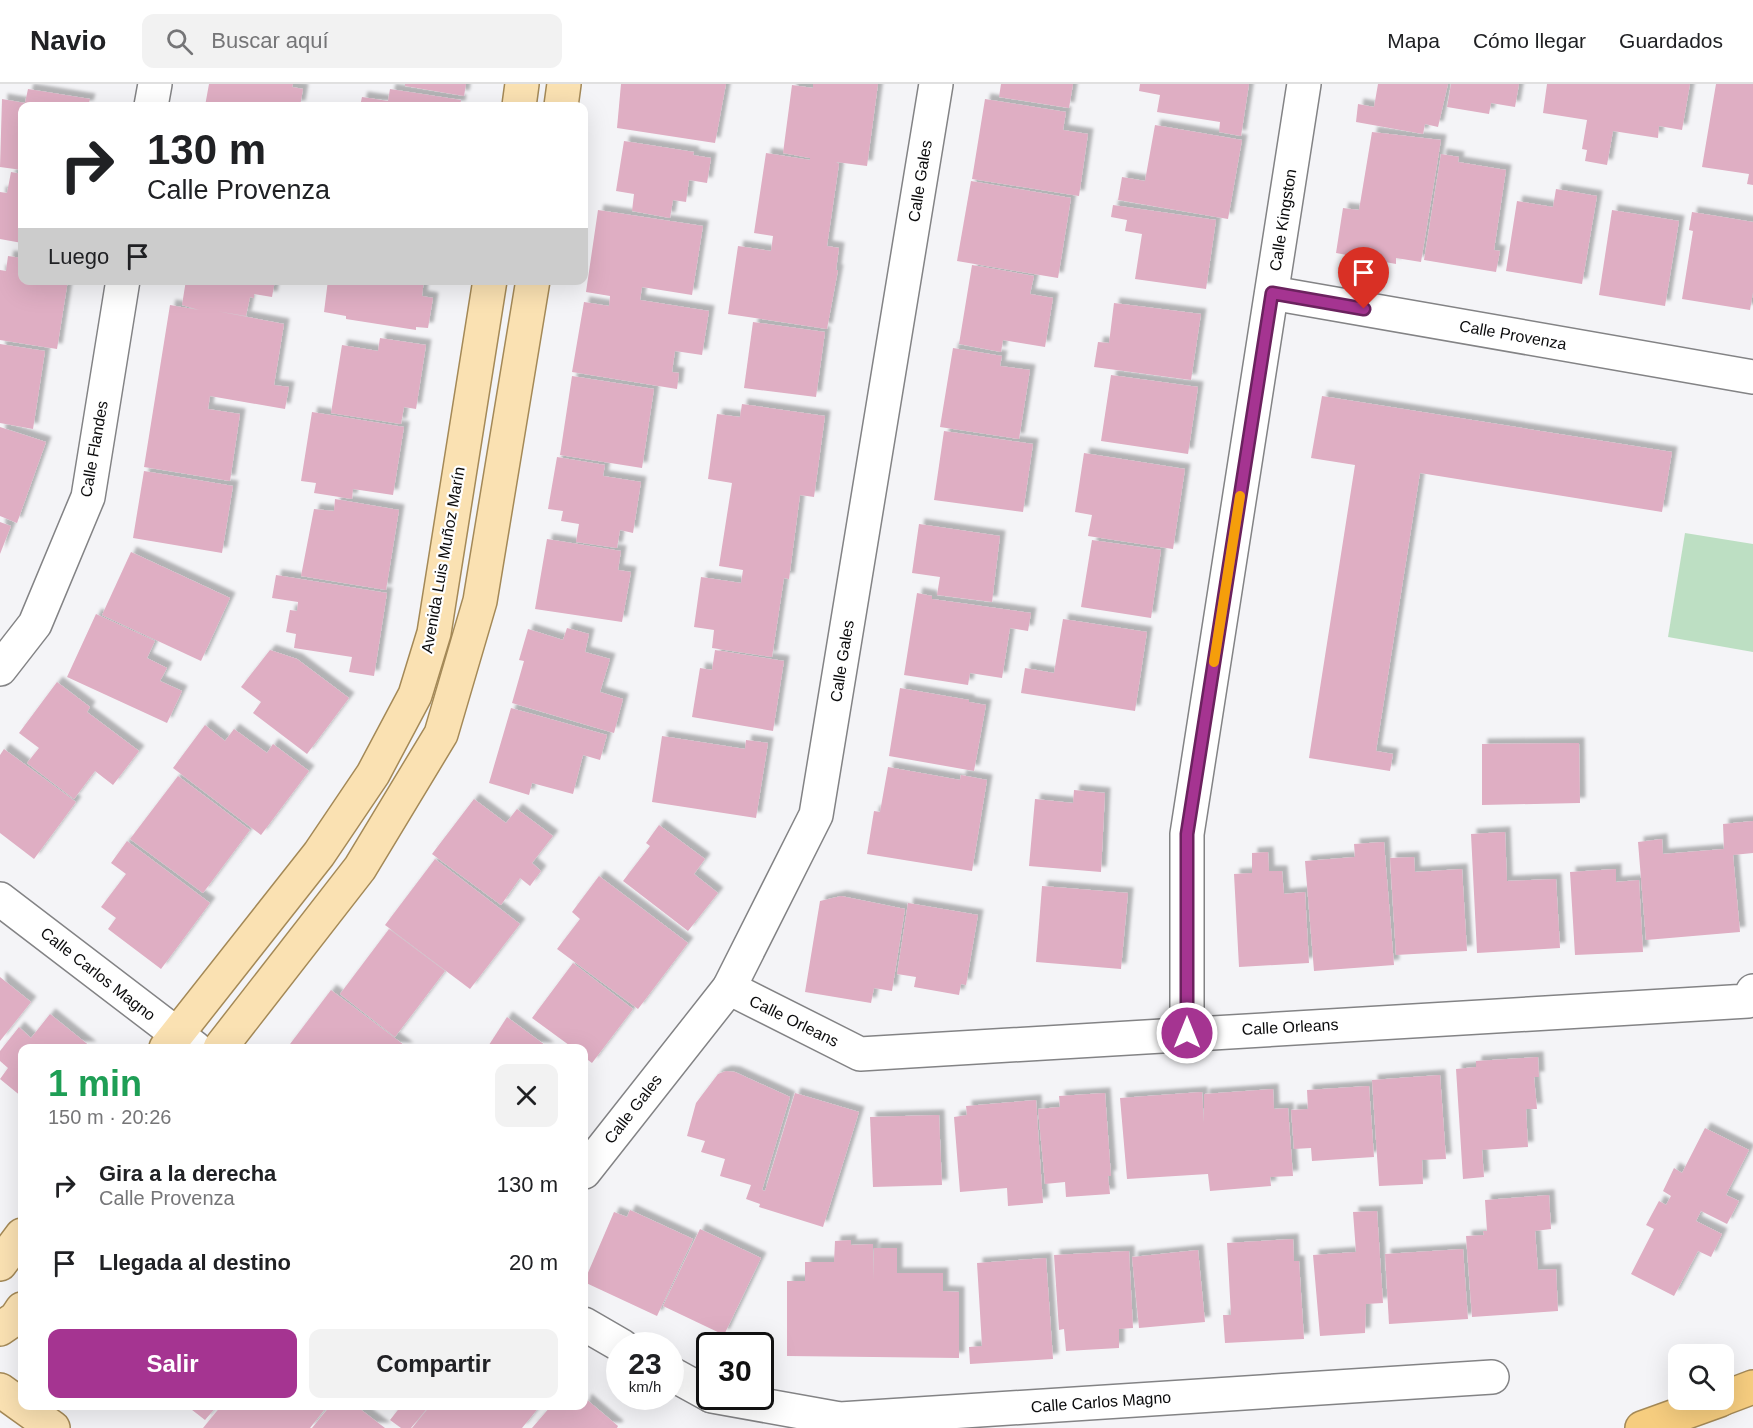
<!DOCTYPE html>
<html lang="es">
<meta charset="utf-8">
<style>
:root{--surface:#fff;--page:#f2f2f2;--text:#202124;--muted:#757577;--line:#e0e0e0;--accent:#a53491}
body{margin:0;font-family:Helvetica,sans-serif;background:var(--page);color:var(--text);height:100vh;display:flex;flex-direction:column;font-size:22px;white-space:nowrap}
*{box-sizing:border-box;margin:0}
p{font-size:20px;color:var(--muted)}
.icon{flex:none;width:33px;height:33px;fill:none;stroke:currentColor;stroke-width:2;stroke-linecap:round;stroke-linejoin:round}
.map{position:relative;flex:1;overflow:hidden}
.side{position:absolute;left:18px;top:960px;width:570px;height:366px;display:flex;flex-direction:column;background:var(--surface);border-radius:12px;box-shadow:0 6px 24px #0002}
.side>*{flex:none}
.banner{position:absolute;left:18px;top:18px;width:570px;height:183px;border-radius:12px;box-shadow:0 6px 24px #0002;background:#fff;color:var(--text);overflow:hidden}
.controls{position:absolute;left:1668px;top:1260px;display:grid;gap:12px}
.controls a{display:grid;place-items:center;width:66px;height:66px;border-radius:12px;background:var(--surface);box-shadow:0 6px 24px #0002;font-size:30px}
.speed{position:absolute;left:606px;top:1248px;display:flex;gap:12px;font-size:30px;font-weight:700;text-align:center}
.speed>*{display:grid;place-content:center;width:78px;height:78px;border-radius:50%;background:var(--surface);box-shadow:0 6px 24px #0002;line-height:1}
.speed small{font-size:15px;font-weight:400}
.speed .limit{border:3px solid #111;border-radius:9px;background:#fff;color:#111}
.pin{position:absolute;display:grid;place-items:center;width:51px;height:51px;color:#fff;margin:-62px -26px;border-radius:50% 50% 50% 0;rotate:-45deg;box-shadow:0 0 6px #0007}
.pin .icon{rotate:45deg}
.me{position:absolute;width:66px;margin:-33px;rotate:0deg;stroke-linejoin:round;filter:drop-shadow(0 0 4px #0008)}
.turn{display:flex;align-items:center;gap:21px;height:126px;padding:0 30px;font-size:27px}
.turn .icon{width:78px;height:78px;stroke-width:2.5}
.turn b{display:block;font-size:42px;line-height:51px}
.then{display:flex;align-items:center;height:57px;padding:0 30px;background:#0003;gap:12px;font-size:22px}
.round{display:grid;place-items:center;flex:none;width:63px;height:63px;border-radius:12px;background:var(--page)}
.overview{display:flex;align-items:center;justify-content:space-between;height:102px;padding:0 30px}
h1{font-size:36px;font-weight:600;line-height:45px;color:#1e9e55}
.action{display:flex;gap:12px;margin-top:auto;padding:12px 30px}
.action a{flex:1;height:69px;border-radius:12px;background:var(--accent);color:#fff;font-size:24px;font-weight:600;line-height:69px;text-align:center}
.action a+a{background:var(--page);color:var(--text)}
ul{padding:0;list-style:none}
li{display:flex;align-items:center;gap:18px;height:78px;padding:0 30px}
li div{flex:1}
li b{display:block;font-size:22px}
li em{font-style:normal}
header{display:flex;align-items:center;gap:36px;box-sizing:border-box;height:84px;padding:0 30px;background:var(--surface);border-bottom:2px solid var(--line)}
header strong{font-size:28px}
nav{display:flex;gap:33px;margin-inline-start:auto;font-size:21px}
.search{width:420px;height:54px;background:var(--page);display:flex;align-items:center;gap:15px;box-sizing:border-box;padding:0 21px;border-radius:12px;color:var(--muted);font-size:22px}
.map>svg:first-child{display:block}
.green{fill:#bddfc3}
.building{fill:#dfaec3;filter:url(#shadow)}
.lines{fill:none;stroke-linecap:round;stroke-linejoin:round}
.minor-casing{stroke:#838385;stroke-width:36}
.major-casing{stroke:#a48957;stroke-width:36}
.highway-casing{stroke:#a48957;stroke-width:36}
.minor{stroke:#fff;stroke-width:33}
.major{stroke:#fae1b2;stroke-width:33}
.highway{stroke:#f6cd7f;stroke-width:33}
.route-casing{stroke:#6b225e;stroke-width:15}
.route{stroke:#a53491;stroke-width:10}
.slow{stroke:#f59e0b;stroke-width:10}
.labels{text-anchor:middle;dominant-baseline:central;stroke-width:4.5;stroke-linejoin:round;paint-order:stroke}
.street-label{font-size:16px;fill:#0c0c0d;stroke:#fff}
</style>
<header>
<strong>Navio</strong>
<div class="search"><svg class="icon" aria-label="search" viewBox="0 0 24 24"><circle cx="10" cy="10" r="6"/><path d="M15 15l6 6"/></svg>Buscar aquí</div>
<nav><a>Mapa</a><a>Cómo llegar</a><a>Guardados</a></nav>
</header>
<div class="map">
<svg width="1753" height="1344" viewBox="0 0 1753 1344">
<defs>
<filter id="shadow"><feDropShadow dx="5.5" dy="-5.5" stdDeviation="1.5" flood-color="#0004"/></filter>
</defs>
<rect width="100%" height="100%" fill="#f4f4f7"/>
<polygon class="green" points="1685,449 1753,460 1753,568 1668,553"/>
<g class="building">
<polygon points="209,0 293,0 292,3 303,5 300,22 205,22"/>
<polygon points="405,0 466,0 464,12 405,2"/>
<polygon points="621,0 726,0 715,59 617,44"/>
<polygon points="813,0 878,0 867,82 836,78 839,80 827,162 839,164 836,186 838,186 827,245 728,230 738,162 771,167 773,152 754,149 766,69 810,76 810,74 783,69 792,1 813,4"/>
<polygon points="1001,0 1073,0 1069,24 999,13"/>
<polygon points="1140,0 1249,0 1241,52 1219,48 1220,38 1157,28 1160,11 1139,7"/>
<polygon points="1378,0 1448,0 1438,43 1425,40 1423,50 1356,38 1358,20 1374,23"/>
<polygon points="1451,0 1519,0 1515,23 1491,19 1489,30 1447,23"/>
<polygon points="1547,0 1690,0 1682,46 1659,42 1658,54 1613,47 1607,81 1585,77 1587,66 1582,65 1587,36 1543,29"/>
<polygon points="1716,0 1753,0 1753,101 1747,100 1749,90 1702,83"/>
<polygon points="28,5 90,15 88,22 22,22 22,86 0,83 2,15 25,19"/>
<polygon points="390,5 461,16 460,22 360,22 362,13 388,17"/>
<polygon points="985,15 1066,28 1063,46 1088,50 1079,112 972,95"/>
<polygon points="1155,41 1242,56 1228,135 1118,116 1122,93 1145,97"/>
<polygon points="1372,48 1441,56 1421,178 1396,174 1396,180 1336,169 1343,124 1359,126"/>
<polygon points="624,57 694,68 693,71 711,74 707,99 689,96 686,118 673,116 670,134 632,127 634,110 616,107"/>
<polygon points="1441,70 1459,73 1458,78 1506,86 1494,166 1500,167 1496,188 1424,176"/>
<polygon points="11,88 22,90 22,159 0,155 0,108 7,109"/>
<polygon points="971,97 1071,114 1058,194 957,177"/>
<polygon points="1556,105 1597,112 1582,200 1506,187 1517,117 1553,123"/>
<polygon points="1113,121 1216,136 1206,205 1135,195 1142,150 1125,147 1127,136 1111,133"/>
<polygon points="598,126 703,142 692,211 642,203 640,216 709,227 702,271 675,267 672,288 679,289 677,305 572,288 584,218 609,222 610,212 586,208"/>
<polygon points="1612,126 1679,137 1665,222 1599,211"/>
<polygon points="1692,128 1753,138 1753,208 1750,226 1682,215 1693,147 1689,146"/>
<polygon points="8,172 22,174 22,196 68,196 57,265 0,256 0,186 6,187"/>
<polygon points="972,181 1034,192 1030,210 1053,214 1045,263 1003,256 1001,268 959,260"/>
<polygon points="186,196 275,196 272,213 254,210 254,214 250,213 246,232 216,227 284,240 274,301 289,303 285,325 210,312 208,325 240,330 230,397 144,383 170,221 199,226 182,221"/>
<polygon points="328,196 424,196 422,212 433,214 428,244 416,243 416,246 346,235 346,232 324,228"/>
<polygon points="1114,219 1201,230 1191,296 1094,283 1098,258 1109,259"/>
<polygon points="753,238 825,248 816,313 744,304"/>
<polygon points="380,254 426,261 416,325 404,323 401,340 331,329 342,261 378,267"/>
<polygon points="0,260 45,267 33,345 0,339"/>
<polygon points="953,264 1002,272 1000,282 1030,286 1019,355 940,343"/>
<polygon points="1111,291 1198,303 1188,370 1101,357"/>
<polygon points="572,292 654,305 642,384 560,371"/>
<polygon points="1322,312 1672,368 1662,428 1420,389 1376,667 1393,670 1390,687 1309,674 1355,381 1311,374"/>
<polygon points="742,320 825,332 814,413 800,411 789,495 784,494 772,573 712,564 714,546 694,543 701,493 741,499 743,486 719,482 732,399 708,395 717,330 740,333"/>
<polygon points="312,328 404,343 393,411 353,405 352,415 314,409 316,399 301,397"/>
<polygon points="0,343 46,358 17,439 0,432"/>
<polygon points="944,347 1033,360 1023,428 934,416"/>
<polygon points="1084,369 1185,385 1173,465 1088,452 1092,431 1075,428"/>
<polygon points="557,373 605,381 603,392 641,398 633,449 620,446 617,464 576,458 579,440 561,437 563,427 548,425"/>
<polygon points="144,387 233,402 222,469 133,454"/>
<polygon points="335,415 399,426 386,506 301,492 314,425 334,427"/>
<polygon points="0,438 11,442 0,470"/>
<polygon points="919,440 1000,452 992,518 937,511 940,493 912,489"/>
<polygon points="547,455 621,467 618,486 631,488 622,538 535,525"/>
<polygon points="1092,456 1161,466 1151,534 1081,523"/>
<polygon points="131,468 230,514 201,577 102,531"/>
<polygon points="276,491 387,509 374,592 349,588 352,573 294,564 296,550 286,548 290,526 297,527 298,518 272,514"/>
<polygon points="917,509 932,512 932,515 1031,529 1028,547 1010,544 1002,594 970,589 968,601 904,591"/>
<polygon points="96,530 155,557 147,574 167,584 160,597 182,607 167,639 67,593"/>
<polygon points="1063,535 1147,548 1135,627 1021,609 1025,584 1054,589"/>
<polygon points="567,544 589,550 585,568 610,575 600,608 623,615 614,649 512,619 524,577 519,576 528,545 563,556"/>
<polygon points="270,566 297,575 349,614 307,670 253,629 261,618 241,603"/>
<polygon points="715,566 784,577 773,647 692,633 700,584 712,586"/>
<polygon points="57,598 90,623 87,628 139,667 113,701 95,687 74,715 27,679 39,664 19,649"/>
<polygon points="900,604 969,616 969,618 986,621 974,687 889,672"/>
<polygon points="511,624 607,651 600,676 583,671 573,710 532,699 529,711 489,699"/>
<polygon points="205,641 225,657 234,645 267,669 273,660 309,687 261,751 173,684"/>
<polygon points="662,652 745,665 746,656 768,659 756,734 652,718"/>
<polygon points="1579,659 1580,719 1482,721 1482,660"/>
<polygon points="4,665 76,718 34,775 0,749 0,671"/>
<polygon points="888,683 960,696 961,691 987,696 972,787 867,770 874,727 880,728"/>
<polygon points="178,692 250,746 203,809 130,755"/>
<polygon points="1074,706 1105,709 1101,788 1029,782 1035,715 1073,719"/>
<polygon points="474,715 506,739 517,725 553,752 532,779 541,787 530,802 520,794 501,821 432,770"/>
<polygon points="1753,737 1753,769 1733,771 1740,848 1646,856 1638,758 1662,755 1663,770 1724,765 1723,740"/>
<polygon points="659,741 705,775 694,790 718,809 688,847 623,797 650,762 646,759"/>
<polygon points="1505,748 1507,797 1556,795 1560,864 1477,869 1471,750"/>
<polygon points="127,757 210,819 161,885 108,845 116,834 101,823 126,790 111,779"/>
<polygon points="1384,758 1394,881 1314,887 1305,777 1355,773 1354,760"/>
<polygon points="1268,768 1269,787 1282,787 1284,810 1305,808 1309,879 1239,883 1234,790 1252,789 1252,769"/>
<polygon points="1414,773 1415,788 1462,785 1467,867 1396,871 1390,774"/>
<polygon points="435,775 520,840 470,905 385,841"/>
<polygon points="1616,785 1616,798 1639,796 1643,868 1575,871 1570,788"/>
<polygon points="599,792 688,859 638,925 557,865 580,835 572,828"/>
<polygon points="1042,802 1128,809 1121,885 1036,878"/>
<polygon points="841,812 905,825 892,907 874,904 871,919 805,908 820,817"/>
<polygon points="908,819 978,831 966,901 961,900 959,911 914,903 916,893 897,890"/>
<polygon points="389,845 445,887 395,953 340,910"/>
<polygon points="573,879 633,925 592,979 584,973 584,964 573,964 532,934"/>
<polygon points="0,893 31,918 0,957"/>
<polygon points="331,906 408,964 287,964"/>
<polygon points="50,930 91,963 22,964 22,1013 0,995 8,984 0,977 0,967 19,943 31,954"/>
<polygon points="507,933 549,964 487,964"/>
<polygon points="1538,973 1539,993 1534,993 1537,1025 1526,1025 1528,1063 1482,1066 1484,1093 1463,1095 1456,985 1476,983 1476,977"/>
<polygon points="726,987 735,988 790,1013 762,1106 765,1107 795,1009 859,1028 823,1143 759,1123 760,1120 746,1115 751,1101 720,1092 725,1075 701,1068 705,1057 687,1052 696,1019 718,990"/>
<polygon points="1440,991 1446,1075 1422,1076 1423,1100 1379,1102 1372,996"/>
<polygon points="1369,1002 1374,1073 1312,1077 1311,1064 1294,1065 1291,1026 1308,1025 1307,1006"/>
<polygon points="1273,1005 1274,1025 1288,1024 1293,1092 1270,1093 1271,1102 1210,1107 1208,1090 1127,1095 1120,1014 1202,1008 1204,1039 1204,1010"/>
<polygon points="1105,1009 1111,1092 1108,1092 1110,1110 1066,1113 1065,1098 1045,1100 1038,1025 1060,1023 1059,1012"/>
<polygon points="1036,1016 1043,1119 1008,1122 1007,1104 960,1108 954,1033 967,1031 966,1022"/>
<polygon points="939,1031 942,1101 873,1103 870,1033"/>
<polygon points="1705,1044 1749,1066 1726,1111 1739,1117 1727,1140 1701,1127 1696,1137 1722,1150 1711,1173 1698,1167 1674,1212 1631,1190 1654,1145 1646,1141 1659,1117 1666,1121 1671,1112 1663,1107 1674,1084 1682,1089"/>
<polygon points="1549,1111 1551,1145 1535,1147 1538,1186 1556,1185 1558,1227 1472,1233 1466,1152 1484,1151 1483,1147 1487,1147 1485,1116"/>
<polygon points="630,1126 693,1155 657,1232 584,1198 614,1128 627,1133"/>
<polygon points="1377,1127 1383,1219 1366,1220 1365,1249 1320,1252 1313,1171 1356,1168 1353,1128"/>
<polygon points="700,1145 761,1174 724,1251 663,1222"/>
<polygon points="1293,1155 1294,1177 1299,1177 1304,1255 1225,1259 1223,1231 1231,1231 1227,1159"/>
<polygon points="851,1156 851,1161 873,1160 873,1197 874,1164 897,1164 897,1189 943,1189 943,1207 959,1208 959,1274 787,1272 787,1197 805,1197 805,1178 834,1178 835,1157"/>
<polygon points="1463,1165 1468,1235 1389,1240 1385,1170"/>
<polygon points="1198,1166 1205,1238 1139,1244 1132,1173"/>
<polygon points="1129,1167 1133,1244 1119,1245 1119,1264 1066,1267 1064,1245 1059,1246 1054,1171"/>
<polygon points="1046,1174 1053,1275 970,1280 969,1263 982,1262 977,1179"/>
<polygon points="586,1315 618,1342 617,1344 532,1344 551,1322 584,1322"/>
<polygon points="187,1322 217,1322 205,1336"/>
<polygon points="221,1322 318,1322 324,1326 310,1344 203,1344"/>
<polygon points="330,1322 356,1322 385,1344 312,1344"/>
<polygon points="401,1322 429,1322 411,1344 401,1344 390,1336"/>
<polygon points="430,1322 540,1322 522,1344 412,1344"/>
</g>
<g class="lines">
<g class="minor-casing">
<g id="minor">
<polyline points="151,22 155,0"/>
<polyline points="1272,209 1753,293"/>
<polyline points="0,585 35,540 88,413 123,196"/>
<polyline points="0,815 195,964"/>
<polyline points="729,904 860,970 1748,917 1753,907"/>
<polyline points="1187,949 1187,750 1304,0"/>
<polyline points="584,1088 729,904 816,731 936,0"/>
<polyline points="584,1240 622,1262"/>
<polyline points="670,1289 710,1311"/>
<polyline points="712,1312 840,1335 1492,1293"/>
</g>
</g>
<g class="major-casing">
<g id="major">
<polyline points="519,22 522,0"/>
<polyline points="561,22 564,0"/>
<polyline points="166,964 319,770 373,690 415,611 434,549 490,196"/>
<polyline points="220,964 360,784 441,650 480,517 533,196"/>
<polyline points="0,1180 22,1151"/>
<polyline points="0,1245 16,1234 22,1225"/>
<polyline points="0,1306 53,1344"/>
</g>
</g>
<g class="highway-casing">
<g id="highway">
<polyline points="1724,1314 1753,1303"/>
<polyline points="1642,1344 1720,1316"/>
</g>
</g>
<use href="#minor" class="minor"/>
<use href="#major" class="major"/>
<use href="#highway" class="highway"/>
</g>
<g class="lines">
<g class="route-casing">
<polyline id="route" points="1187,949 1187,750 1272,209 1364,225"/>
</g>
<use href="#route" class="route"/>
<polyline class="slow" points="1214,578 1240,412"/>
</g>
<g class="labels">
<g class="street-label">
<text transform="translate(920 97) rotate(-81)">Calle Gales</text>
<text transform="translate(1283 136) rotate(-81)">Calle Kingston</text>
<text transform="translate(1513 251) rotate(10)">Calle Provenza</text>
<text transform="translate(94 365) rotate(-80)">Calle Flandes</text>
<text transform="translate(443 476) rotate(-80)">Avenida Luis Muñoz Marín</text>
<text transform="translate(842 577) rotate(-81)">Calle Gales</text>
<text transform="translate(98 890) rotate(38)">Calle Carlos Magno</text>
<text transform="translate(794 937) rotate(26)">Calle Orleans</text>
<text transform="translate(1290 943) rotate(-3)">Calle Orleans</text>
<text transform="translate(633 1025) rotate(-52)">Calle Gales</text>
<text transform="translate(1101 1318) rotate(-4)">Calle Carlos Magno</text>
</g>
</g>
</svg>
<div class="controls">
<a><svg class="icon" aria-label="search" viewBox="0 0 24 24"><circle cx="10" cy="10" r="6"/><path d="M15 15l6 6"/></svg></a>
</div>
<div class="speed"><div>23<small>km/h</small></div><div class="limit">30</div></div>
<div class="pin" style="left:1364px;top:225px;background:#d93025"><svg class="icon" aria-label="arrive" viewBox="0 0 24 24"><path d="M6 21V4h12l-3 4 3 4H6"/></svg></div>
<svg class="me" style="left:1187px;top:949px" viewBox="-20 -20 40 40"><circle r="17" fill="#a53491" stroke="#fff" stroke-width="3"/><path d="M0-11L8 9 0 5-8 9z" fill="#fff"/></svg>
<div class="banner">
<div class="turn"><svg class="icon" aria-label="right" viewBox="0 0 24 24"><path d="M7 20v-9h11M14 6l5 5-5 5"/></svg><div><b>130 m</b>Calle Provenza</div></div>
<div class="then">Luego<svg class="icon" aria-label="arrive" viewBox="0 0 24 24"><path d="M6 21V4h12l-3 4 3 4H6"/></svg></div>
</div>
<section class="side">
<div class="overview"><div><h1>1 min</h1><p>150 m · 20:26</p></div><a class="round"><svg class="icon" aria-label="close" viewBox="0 0 24 24"><path d="M6 6l12 12M18 6L6 18"/></svg></a></div>
<ul>
<li><svg class="icon" aria-label="right" viewBox="0 0 24 24"><path d="M7 20v-9h11M14 6l5 5-5 5"/></svg><div><b>Gira a la derecha</b><p>Calle Provenza</p></div><em>130 m</em></li>
<li><svg class="icon" aria-label="arrive" viewBox="0 0 24 24"><path d="M6 21V4h12l-3 4 3 4H6"/></svg><div><b>Llegada al destino</b></div><em>20 m</em></li>
</ul>
<div class="action"><a>Salir</a><a>Compartir</a></div>
</section>
</div>
